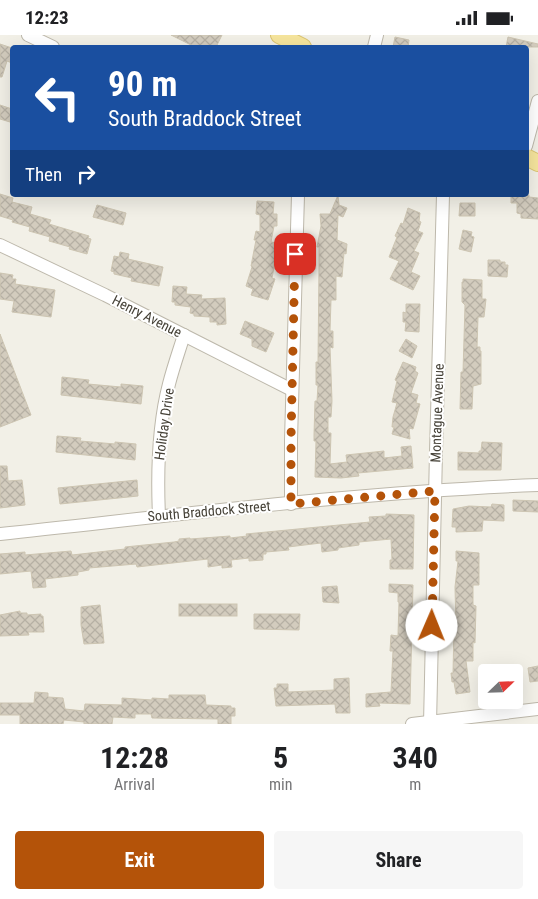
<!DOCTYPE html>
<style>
:root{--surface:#fff;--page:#f6f6f6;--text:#202124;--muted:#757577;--accent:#b45309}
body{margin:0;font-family:"Roboto Condensed",sans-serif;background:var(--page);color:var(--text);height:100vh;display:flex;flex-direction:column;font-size:19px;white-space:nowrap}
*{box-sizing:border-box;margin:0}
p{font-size:16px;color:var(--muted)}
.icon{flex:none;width:28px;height:28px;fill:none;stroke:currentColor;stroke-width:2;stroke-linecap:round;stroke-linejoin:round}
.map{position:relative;height:689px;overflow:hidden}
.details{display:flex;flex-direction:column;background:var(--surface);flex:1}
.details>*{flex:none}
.hud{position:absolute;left:10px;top:10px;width:519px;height:152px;border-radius:5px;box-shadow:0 5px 20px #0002;background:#1a4fa0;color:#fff;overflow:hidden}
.needle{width:32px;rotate:67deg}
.fabs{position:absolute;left:478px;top:629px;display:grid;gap:10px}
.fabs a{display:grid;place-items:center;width:45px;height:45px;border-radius:5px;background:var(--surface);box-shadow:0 5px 20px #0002;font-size:25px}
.pin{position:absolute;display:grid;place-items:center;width:42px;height:42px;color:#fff;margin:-21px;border-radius:10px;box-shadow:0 2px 8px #0006}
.me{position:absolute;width:55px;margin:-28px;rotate:1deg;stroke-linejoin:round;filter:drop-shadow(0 0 4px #0008)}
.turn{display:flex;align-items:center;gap:18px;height:105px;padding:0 15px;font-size:22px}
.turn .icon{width:65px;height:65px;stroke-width:2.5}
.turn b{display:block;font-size:35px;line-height:42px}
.then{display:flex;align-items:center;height:48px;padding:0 15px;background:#0003;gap:10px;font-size:19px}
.eta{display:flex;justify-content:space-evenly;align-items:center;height:85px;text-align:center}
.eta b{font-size:30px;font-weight:700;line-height:35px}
.button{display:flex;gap:10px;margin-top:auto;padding:10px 15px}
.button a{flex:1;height:58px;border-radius:5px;background:var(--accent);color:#fff;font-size:20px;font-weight:700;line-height:58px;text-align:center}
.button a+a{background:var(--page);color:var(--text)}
.status{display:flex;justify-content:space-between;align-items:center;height:35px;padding:0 25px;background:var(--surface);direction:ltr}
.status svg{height:14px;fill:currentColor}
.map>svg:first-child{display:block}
.building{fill:url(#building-cross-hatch);stroke:#cdc5b2}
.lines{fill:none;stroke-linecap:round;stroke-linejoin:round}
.minor-casing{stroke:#bdb8ab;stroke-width:14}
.major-casing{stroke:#dac36e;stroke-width:18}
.minor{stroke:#fff;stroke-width:12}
.major{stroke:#f6e59d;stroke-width:16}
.route{stroke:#b45309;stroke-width:9;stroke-dasharray:0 16.2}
.labels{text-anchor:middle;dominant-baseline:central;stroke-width:4;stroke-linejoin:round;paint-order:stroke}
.street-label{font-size:14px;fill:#454137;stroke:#fff}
</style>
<div class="status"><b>12:23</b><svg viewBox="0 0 49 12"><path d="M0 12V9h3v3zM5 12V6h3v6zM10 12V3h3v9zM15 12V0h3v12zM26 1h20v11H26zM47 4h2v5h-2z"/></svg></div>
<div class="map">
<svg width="538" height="689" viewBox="0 0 538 689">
<defs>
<pattern id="building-cross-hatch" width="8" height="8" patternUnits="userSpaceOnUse" patternTransform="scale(1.25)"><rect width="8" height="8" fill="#d3ccbe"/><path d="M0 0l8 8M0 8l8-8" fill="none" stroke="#b6b0a4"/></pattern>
</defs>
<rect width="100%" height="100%" fill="#f2f0e7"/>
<g class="building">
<polygon points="171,0 222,0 216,12 195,12"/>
<polygon points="395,2 409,5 408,12 393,12"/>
<polygon points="508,2 538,9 538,12 506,12"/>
<polygon points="0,9 12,13 12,28 7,26 2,42 0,42"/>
<polygon points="0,70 12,74 10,87 0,84"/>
<polygon points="0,159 13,163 12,167 32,172 30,179 51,185 49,189 89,201 88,203 91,204 87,219 69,214 70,212 49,206 50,202 29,196 30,192 12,187 13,185 0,181"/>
<polygon points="338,160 339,170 347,173 343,182 338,180 337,205 347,209 346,219 344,218 342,242 336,241 336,265 331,265 330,296 333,296 333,313 330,312 332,366 331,382 328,382 328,398 331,398 330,429 347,427 346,420 384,416 384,423 402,421 401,412 411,411 413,433 358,438 359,441 341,443 315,442 316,406 314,406 314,400 315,366 317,366 318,350 316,350 316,327 318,327 319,232 319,212 317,212 321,191 320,179 330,179"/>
<polygon points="511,160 529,160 529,162 538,163 538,184 521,183 521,179 517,178 517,168 511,168"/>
<polygon points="257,166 274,167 273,179 277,179 277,191 274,191 271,207 277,208 276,222 272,243 275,244 268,265 251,260 253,254 246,251 252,232 251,231 256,205 254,205 256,196 260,197 260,180 256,179"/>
<polygon points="460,168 475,168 475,181 459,181"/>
<polygon points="97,170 126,178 123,190 93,182"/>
<polygon points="408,173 420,178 419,186 421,187 418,196 423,198 414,216 419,218 411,237 420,241 413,255 390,244 399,226 389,222 397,202 395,201 401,188 403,189"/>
<polygon points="463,195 472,197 471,201 474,202 471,217 459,214"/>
<polygon points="120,217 129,219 128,224 163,232 159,251 131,246 132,243 114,239 114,237 111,236 114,221 119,222"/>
<polygon points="488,225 500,225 500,227 505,227 505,230 508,230 507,242 488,241"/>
<polygon points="0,238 13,240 12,244 16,244 15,249 55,255 51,282 12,277 14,266 0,264"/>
<polygon points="463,244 482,245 482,264 486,264 484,282 478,282 477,312 480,312 480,316 481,316 481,349 473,351 472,374 460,374 461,337 463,337 465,270 462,267 462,247 463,247"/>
<polygon points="173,251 187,252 186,259 202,260 201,264 225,263 226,289 217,290 217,287 210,287 210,282 194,281 194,279 190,278 191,272 175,270 175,267 172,267"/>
<polygon points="406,269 420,269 419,297 405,296 406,287 403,287 403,277 406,278"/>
<polygon points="245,286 274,298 266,317 252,311 252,304 240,299"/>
<polygon points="0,299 31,380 0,392"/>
<polygon points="406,304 417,311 412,323 399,316"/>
<polygon points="403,327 416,332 415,336 418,338 411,358 418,360 416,368 420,369 413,394 409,393 410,404 392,399 394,392 392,392 393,382 397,368 392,367 397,346 395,345"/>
<polygon points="62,342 89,345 88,349 121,352 121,349 143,351 141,369 61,360"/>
<polygon points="57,401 81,403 80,406 115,409 115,407 136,409 135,425 56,417"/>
<polygon points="482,407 502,408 501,435 458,435 458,417 479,418 479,416 481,416"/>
<polygon points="0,431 7,431 8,446 22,445 25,470 0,473"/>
<polygon points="137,445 138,461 60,469 58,453"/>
<polygon points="513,465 538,466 538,477 513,476"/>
<polygon points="492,469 504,470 504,486 483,485 482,496 456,497 456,492 452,492 453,474 469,471 491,472"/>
<polygon points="386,479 414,480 413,534 390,534 390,525 392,525 391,504 359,507 359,510 338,513 338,515 322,517 321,508 288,512 289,515 266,517 266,519 263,519 263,525 249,526 249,523 231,525 232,532 222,533 222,530 208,532 208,524 137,532 136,529 89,533 89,535 78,537 78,540 45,544 46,552 33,553 31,536 0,539 0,519 25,517 25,520 71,516 72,520 125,514 125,512 174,507 179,506 179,504 190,503 190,504 230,501 230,503 247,501 246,499 370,487 369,482 386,481"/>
<polygon points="456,516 479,518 479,550 473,550 473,570 476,571 475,608 473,607 473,626 466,626 470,657 456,659 454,647 452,647 451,638 453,638 454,592 456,592 455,552 458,526 456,526"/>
<polygon points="389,549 413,550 410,669 379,668 380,671 366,672 366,659 391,657 393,616 390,616 391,600 398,601 399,567 398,567 398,558 389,557"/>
<polygon points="337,551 339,568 323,567 322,552"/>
<rect x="179" y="569" width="58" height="12"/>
<polygon points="100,570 104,608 84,609 81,590 81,572"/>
<polygon points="20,576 20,578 27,578 27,580 41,579 41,581 43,581 44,597 28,597 29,600 0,601 0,580"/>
<polygon points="254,579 300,579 299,595 254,594"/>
<polygon points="538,631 538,646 530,647 528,633"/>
<polygon points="349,643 350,678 336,678 335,669 276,671 274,653 277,653 277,649 288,649 288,657 334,655 334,644"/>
<polygon points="35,657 48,658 48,662 63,663 65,674 84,676 85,669 122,670 122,663 152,665 152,663 169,664 169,660 205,660 206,670 231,671 231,673 235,673 235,681 231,681 231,689 218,689 218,684 152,683 151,679 135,679 135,683 131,683 113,682 112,689 84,689 84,687 64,685 63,689 20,689 20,680 0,680 0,668 34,668"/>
</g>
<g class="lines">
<g class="minor-casing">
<g id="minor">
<polyline points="28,0 53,12"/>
<polyline points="374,12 377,0"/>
<polyline points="526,111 538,66"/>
<polyline points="0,210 105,260 292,355"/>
<polyline points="291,469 291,405 298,160"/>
<path d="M159 481C157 437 158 391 169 349 173 333 179 316 184 300"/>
<path d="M0 499C179 480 358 457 538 450"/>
<polyline points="412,689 538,674"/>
<polyline points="430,689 436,417 443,160"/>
</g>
</g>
<g class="major-casing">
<g id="major">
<polyline points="279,0 303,12"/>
<polyline points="526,122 538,128"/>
</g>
</g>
<use href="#minor" class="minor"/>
<use href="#major" class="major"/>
</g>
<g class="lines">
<polyline class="route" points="295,219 291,404 291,469 435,456 432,591"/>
</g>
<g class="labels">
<g class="street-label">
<text transform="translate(147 281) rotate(27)">Henry Avenue</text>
<text transform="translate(437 378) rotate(-88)">Montague Avenue</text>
<text transform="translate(164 389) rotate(-82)">Holiday Drive</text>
<text transform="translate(209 476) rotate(-5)">South Braddock Street</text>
</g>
</g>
</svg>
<div class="fabs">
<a><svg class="needle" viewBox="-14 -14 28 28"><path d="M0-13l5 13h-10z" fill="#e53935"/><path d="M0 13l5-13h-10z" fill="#757577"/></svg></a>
</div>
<div class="pin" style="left:295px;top:219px;background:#d93025"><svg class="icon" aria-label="arrive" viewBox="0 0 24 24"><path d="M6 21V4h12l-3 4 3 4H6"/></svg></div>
<svg class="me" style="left:432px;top:591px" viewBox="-20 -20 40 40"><circle r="19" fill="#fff"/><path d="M0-13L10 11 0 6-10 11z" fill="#b45309"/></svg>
<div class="hud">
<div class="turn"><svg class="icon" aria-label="left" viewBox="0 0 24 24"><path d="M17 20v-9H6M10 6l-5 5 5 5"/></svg><div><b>90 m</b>South Braddock Street</div></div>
<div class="then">Then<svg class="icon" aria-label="right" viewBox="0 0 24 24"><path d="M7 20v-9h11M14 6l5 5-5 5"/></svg></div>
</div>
</div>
<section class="details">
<div class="eta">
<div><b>12:28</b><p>Arrival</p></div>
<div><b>5</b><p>min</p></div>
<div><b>340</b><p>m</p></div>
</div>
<div class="button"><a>Exit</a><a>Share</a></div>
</section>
